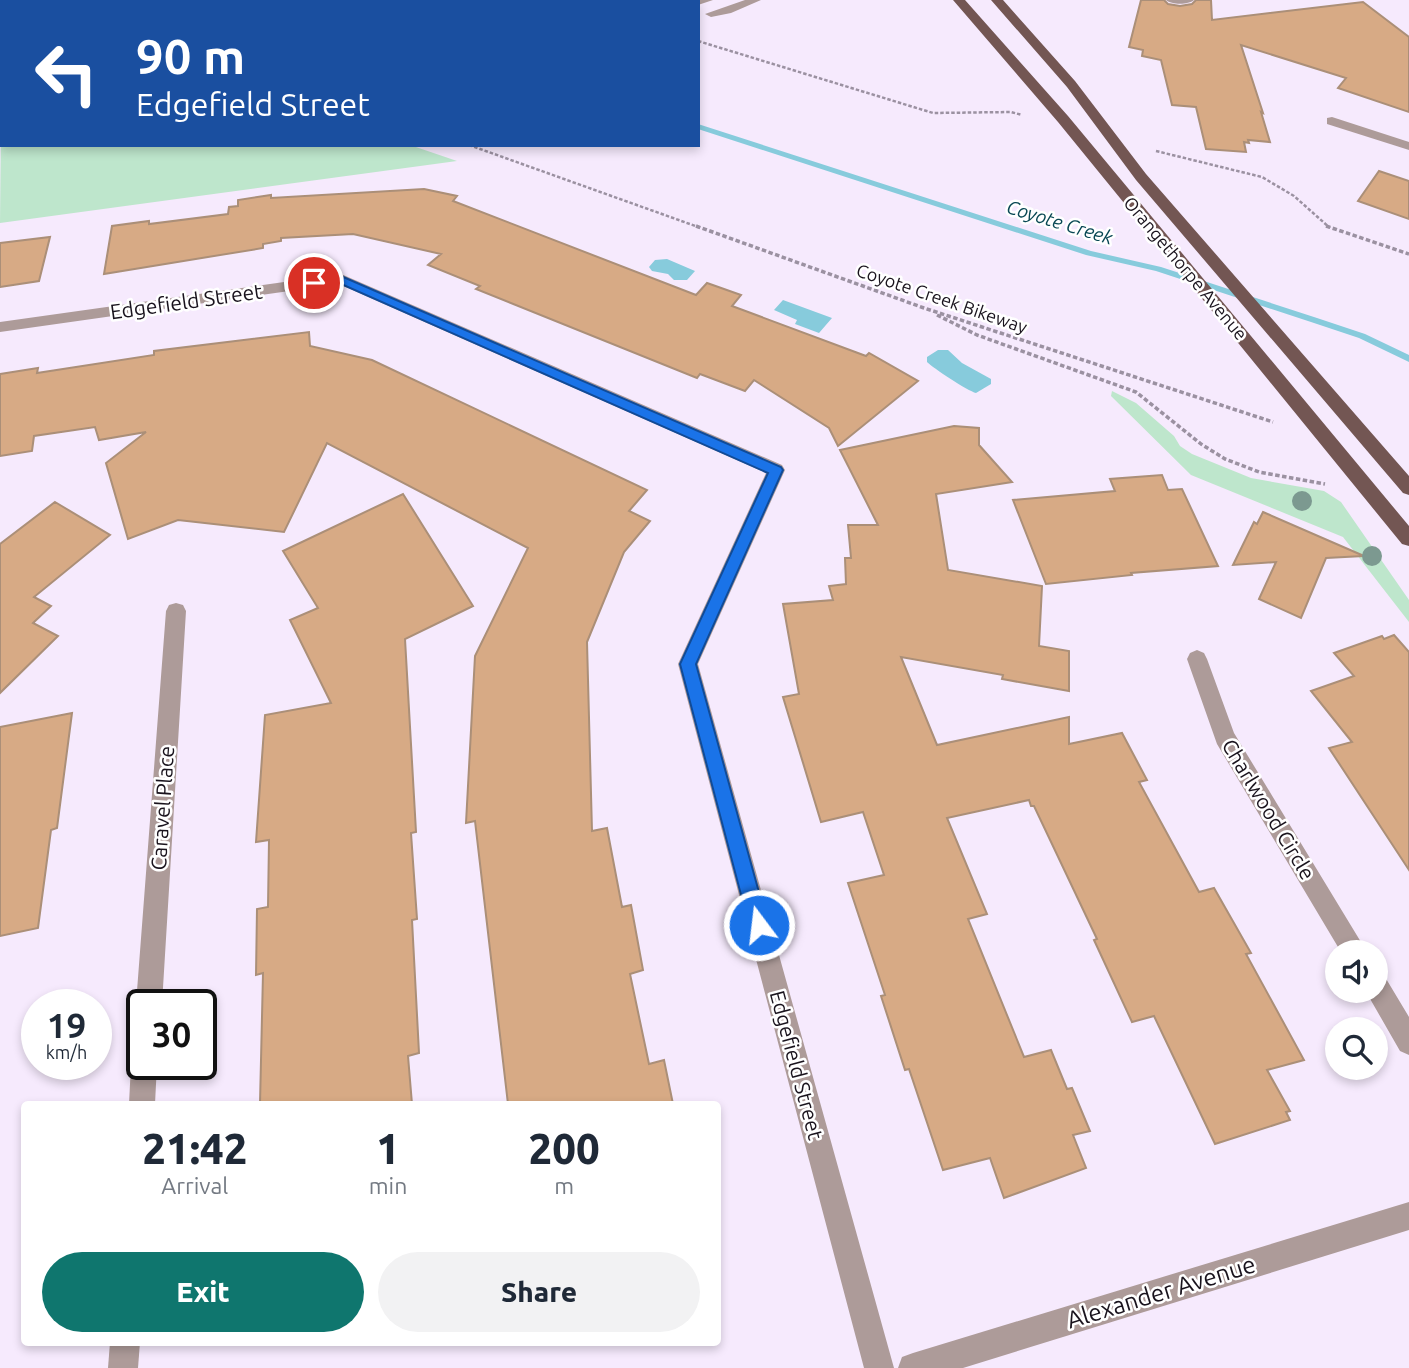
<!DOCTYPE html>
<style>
:root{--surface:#fff;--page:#f2f2f3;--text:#1f2937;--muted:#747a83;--accent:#0f766e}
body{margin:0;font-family:Ubuntu,sans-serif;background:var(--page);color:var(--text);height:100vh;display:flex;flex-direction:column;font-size:26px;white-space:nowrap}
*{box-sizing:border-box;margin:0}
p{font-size:23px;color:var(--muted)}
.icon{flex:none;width:38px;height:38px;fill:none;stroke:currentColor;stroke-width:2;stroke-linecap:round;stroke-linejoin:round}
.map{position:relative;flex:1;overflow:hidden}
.drawer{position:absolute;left:21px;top:1101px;width:700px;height:245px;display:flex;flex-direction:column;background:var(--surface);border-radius:7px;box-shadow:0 4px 10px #0003}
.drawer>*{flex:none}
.guide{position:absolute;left:0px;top:0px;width:700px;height:147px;box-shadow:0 4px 10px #0003;background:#1a4fa0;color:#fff;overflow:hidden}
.controls{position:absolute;left:1325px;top:940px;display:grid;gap:14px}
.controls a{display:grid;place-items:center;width:63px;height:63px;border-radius:50%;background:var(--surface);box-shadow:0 4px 10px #0003;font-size:35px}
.speed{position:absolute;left:21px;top:989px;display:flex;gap:14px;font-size:35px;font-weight:700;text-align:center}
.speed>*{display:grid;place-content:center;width:91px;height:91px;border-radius:50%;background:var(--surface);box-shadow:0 4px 10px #0003;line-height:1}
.speed small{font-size:18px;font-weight:400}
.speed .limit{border:4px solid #111;border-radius:10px;background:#fff;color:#111}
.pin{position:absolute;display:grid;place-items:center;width:60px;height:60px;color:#fff;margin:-30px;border:4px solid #fff;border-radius:50%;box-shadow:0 2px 7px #0007}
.me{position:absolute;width:77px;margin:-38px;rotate:345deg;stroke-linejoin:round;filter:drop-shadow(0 0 5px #0008)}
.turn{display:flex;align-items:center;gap:24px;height:147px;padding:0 21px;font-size:32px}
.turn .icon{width:91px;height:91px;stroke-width:2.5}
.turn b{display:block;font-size:49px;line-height:60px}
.eta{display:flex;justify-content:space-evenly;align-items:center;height:119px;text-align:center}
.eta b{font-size:42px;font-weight:800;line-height:49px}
.primary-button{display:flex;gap:14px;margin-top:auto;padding:14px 21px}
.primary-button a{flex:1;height:80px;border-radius:42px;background:var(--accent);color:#fff;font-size:28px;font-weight:800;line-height:80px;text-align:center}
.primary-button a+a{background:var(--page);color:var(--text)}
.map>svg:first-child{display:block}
.green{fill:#bee6cc}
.water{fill:#87cbdc}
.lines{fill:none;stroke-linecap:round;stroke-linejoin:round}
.stream{fill:#87cbdc;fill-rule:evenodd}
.building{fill:#d7aa85;stroke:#ab8f78;stroke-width:2}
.path-far1{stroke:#9b91a1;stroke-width:2.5;stroke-dasharray:3.5 2;stroke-linecap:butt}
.path{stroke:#9b91a1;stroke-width:3.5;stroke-dasharray:4.5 2.5;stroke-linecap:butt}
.minor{fill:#ad9b99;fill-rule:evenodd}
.major{fill:#735653;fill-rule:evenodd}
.tree{fill:#7c9990}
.route{fill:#1a73e8;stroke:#114b97;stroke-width:2}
.labels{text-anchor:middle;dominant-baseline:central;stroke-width:5;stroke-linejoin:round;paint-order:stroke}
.far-street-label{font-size:18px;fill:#19131d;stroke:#fff}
.far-water-label{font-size:19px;font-style:italic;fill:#094854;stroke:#fff}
.street-label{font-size:21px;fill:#19131d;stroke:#fff}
.near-street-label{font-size:24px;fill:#19131d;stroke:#fff}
</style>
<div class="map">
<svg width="1409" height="1368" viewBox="0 0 1409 1368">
<rect width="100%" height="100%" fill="#f6eafd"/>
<g class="green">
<polygon points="2,14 2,145 410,145 457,161 0,223"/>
<polygon points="1112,391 1136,403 1174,436 1180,446 1192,454 1251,478 1324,491 1341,502 1409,600 1409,622 1343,537 1191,475 1111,396"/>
</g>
<g class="water">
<polygon points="667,259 695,271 687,280 674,280 668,274 652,271 649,267 655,260"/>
<polygon points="783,300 832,318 819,333 795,324 797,320 774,310"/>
<path d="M938 350H948L962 363 991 379V384L976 393C968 391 933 368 927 362V357Z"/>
</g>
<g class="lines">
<g class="stream">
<polygon points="308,0 319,2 310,2"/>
<polygon points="698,124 1091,251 1161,267 1317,318 1365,334 1409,355 1409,362 1359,338 1311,322 1156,271 1086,255 698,129"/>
</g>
</g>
<g class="building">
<polygon points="1141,0 1164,0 1168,4 1180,6 1192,4 1196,0 1211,0 1212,20 1363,2 1409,37 1409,112 1338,88 1346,78 1241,45 1263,113 1261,112 1270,142 1248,140 1249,143 1244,142 1246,152 1206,149 1196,107 1172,105 1161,60 1142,56 1143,50 1129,47"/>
<polygon points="1379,171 1409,181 1409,219 1358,201"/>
<polygon points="424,189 457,196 453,201 696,295 707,283 741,295 732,306 866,356 869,353 918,381 838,446 829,428 754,380 745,391 700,374 697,378 476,289 480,286 428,265 441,254 353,234 281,238 281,241 263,244 263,248 104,274 112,226 149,221 149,224 228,214 229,207 238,206 238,200 271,195 271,198"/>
<polygon points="50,237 39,281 0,287 0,243"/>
<polygon points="309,332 310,346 372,360 647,490 629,511 650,521 624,552 587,642 592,831 607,828 622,907 631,905 643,970 630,974 649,1064 664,1060 673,1104 508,1104 475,821 466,823 475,656 528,548 327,443 284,532 178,520 128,539 106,463 146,432 99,440 95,427 34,436 32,451 0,456 0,374 38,368 37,373 154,355 154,351"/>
<polygon points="954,426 979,428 979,445 1012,482 936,494 948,570 1042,586 1039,646 1069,651 1069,691 1002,679 1003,675 901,657 937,745 1069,717 1069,744 1122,733 1147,780 1139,782 1199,892 1214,888 1251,953 1246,954 1304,1060 1267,1070 1290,1111 1286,1112 1290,1120 1215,1144 1154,1016 1132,1022 1094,940 1097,939 1034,806 1031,806 1029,800 947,818 987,914 968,919 1024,1057 1051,1050 1067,1089 1072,1088 1090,1131 1073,1135 1086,1168 1004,1198 990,1158 943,1170 909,1069 905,1070 881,996 885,995 848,883 884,875 863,812 821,822 783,697 799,694 783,604 833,600 829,586 846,584 845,558 851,558 848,525 878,525 840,450"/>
<polygon points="1162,475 1168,490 1182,489 1218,566 1131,573 1132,575 1046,584 1013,500 1115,491 1110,479"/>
<polygon points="403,494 473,606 405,639 416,832 411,833 417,919 412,920 419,1053 408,1056 412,1104 260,1104 263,973 256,975 257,909 268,907 269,840 256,842 265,715 331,703 290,620 318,608 283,551"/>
<polygon points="55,502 110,535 34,597 51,606 33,623 58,636 0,693 0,544"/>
<polygon points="1263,512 1364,556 1326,558 1301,618 1259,599 1276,562 1233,565 1254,522 1257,524"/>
<polygon points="1394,635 1409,652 1409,870 1329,748 1352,742 1311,691 1354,676 1334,653 1382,636 1384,639"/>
<polygon points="72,713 57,828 51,830 38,928 0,936 0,727"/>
</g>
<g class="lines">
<g class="path-far1">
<polyline points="76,0 79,2"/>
<polyline points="558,0 564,2"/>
<polyline points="698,41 933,113 1011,112 1022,115"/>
<polyline points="469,145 701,228"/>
<polyline points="1156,151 1262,177 1294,196 1330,228"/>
</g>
<g class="path">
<polyline points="696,226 924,308 1273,422"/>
<polyline points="1326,226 1409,254"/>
<polyline points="937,315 977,335 1136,392 1201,444 1225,459 1259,472 1325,484"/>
</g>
<g class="minor">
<polygon points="694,0 713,0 698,5 698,2 692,2"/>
<polygon points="745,0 761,0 731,13 711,17 705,14"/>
<path d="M1166 0H1194C1188 5 1172 5 1166 0Z"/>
<polygon points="1332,117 1409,142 1409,150 1327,124 1327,118"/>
<polygon points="341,274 782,465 785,470 698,664 894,1368 864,1368 678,664 766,473 339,284 0,332 0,322"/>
<polygon points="176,603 183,605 186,611 162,1004 142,1004 142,1014 136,1004 166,611 169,605"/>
<polygon points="1197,650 1204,653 1207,659 1234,733 1367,952 1341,952 1217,744 1187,659 1190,653"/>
<polygon points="1376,973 1385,977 1409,1017 1409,1055 1400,1051 1365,990 1376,990"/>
<polygon points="142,1052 142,1064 157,1064 155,1104 129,1104 131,1064 135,1055"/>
<polygon points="1409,1202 1409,1230 963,1368 898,1368 902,1357 913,1353"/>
<polygon points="110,1342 140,1342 138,1368 108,1368"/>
</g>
<g class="major">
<polygon points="953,0 965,0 1068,116 1409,526 1409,546 1402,544 1058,122"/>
<polygon points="991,0 1003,0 1075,81 1146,174 1409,476 1409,495 1403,493 1136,180 1067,87"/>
</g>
</g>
<g class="tree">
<circle cx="1302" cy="501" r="10"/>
<circle cx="1372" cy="556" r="10"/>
</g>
<polygon class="route" points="341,276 781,467 783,470 696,664 768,925 765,931 759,934 752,931 749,925 680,664 768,473 339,283 314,286 309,283 314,279"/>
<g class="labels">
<g class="far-street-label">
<text transform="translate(1186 268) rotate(50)">Orangethorpe Avenue</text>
<text transform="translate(942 298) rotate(19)">Coyote Creek Bikeway</text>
</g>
<g class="far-water-label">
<text transform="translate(1060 222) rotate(17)">Coyote Creek</text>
</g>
<g class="street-label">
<text transform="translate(186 301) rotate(-8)">Edgefield Street</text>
<text transform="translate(162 808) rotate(-86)">Caravel Place</text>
<text transform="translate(1269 809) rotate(59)">Charlwood Circle</text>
<text transform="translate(797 1065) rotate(75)">Edgefield Street</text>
</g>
<g class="near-street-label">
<text transform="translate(1161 1292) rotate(-17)">Alexander Avenue</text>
</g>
</g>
</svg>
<div class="controls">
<a><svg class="icon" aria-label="sound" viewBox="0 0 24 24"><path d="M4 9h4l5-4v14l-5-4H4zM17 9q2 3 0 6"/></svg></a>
<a><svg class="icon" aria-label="search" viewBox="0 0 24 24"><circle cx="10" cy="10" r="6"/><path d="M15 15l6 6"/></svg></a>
</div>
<div class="speed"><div>19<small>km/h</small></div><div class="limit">30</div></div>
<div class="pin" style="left:314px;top:283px;background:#d93025"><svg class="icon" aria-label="arrive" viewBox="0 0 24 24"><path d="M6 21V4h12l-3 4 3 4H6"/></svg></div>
<svg class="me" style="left:759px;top:925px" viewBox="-20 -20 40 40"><circle r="17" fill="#1a73e8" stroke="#fff" stroke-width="3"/><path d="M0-11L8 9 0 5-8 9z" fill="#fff"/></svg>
<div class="guide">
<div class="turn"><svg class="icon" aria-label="left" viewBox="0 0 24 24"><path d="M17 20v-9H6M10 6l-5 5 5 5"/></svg><div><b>90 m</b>Edgefield Street</div></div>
</div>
<section class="drawer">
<div class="eta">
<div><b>21:42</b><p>Arrival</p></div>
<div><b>1</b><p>min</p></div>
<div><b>200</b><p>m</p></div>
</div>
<div class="primary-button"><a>Exit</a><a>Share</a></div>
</section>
</div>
